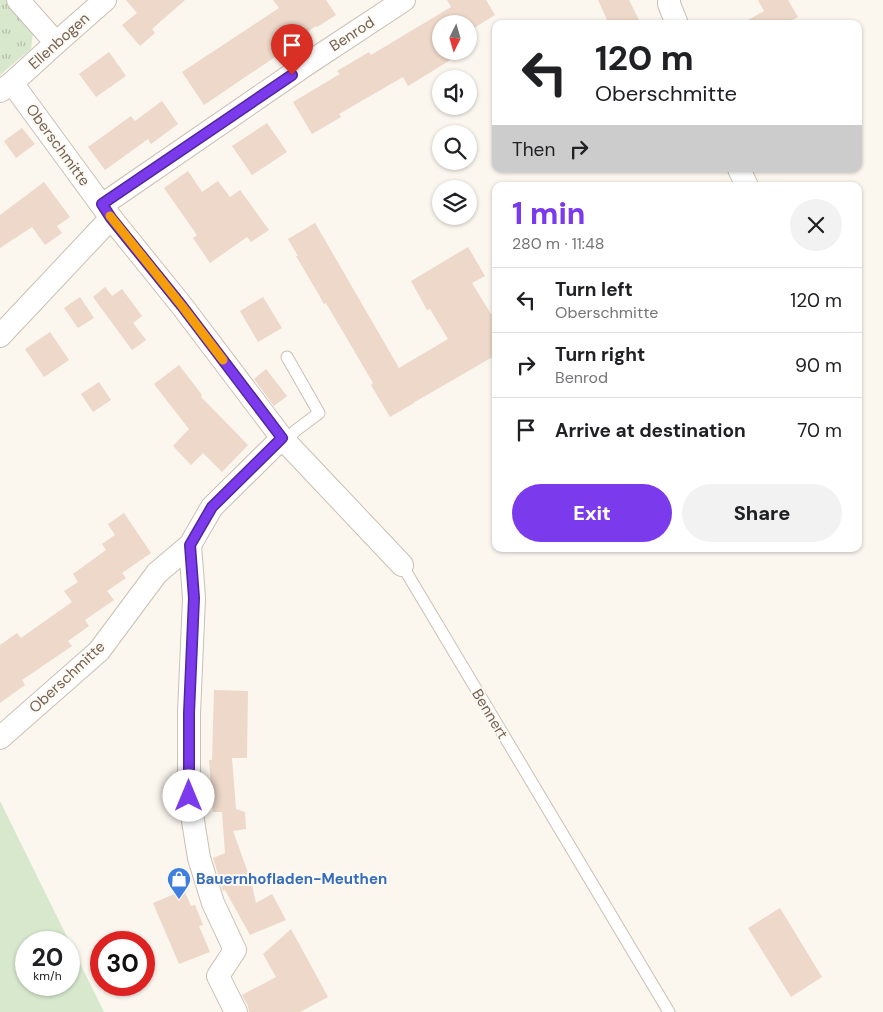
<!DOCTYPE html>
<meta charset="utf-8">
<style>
:root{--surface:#fff;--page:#f2f2f2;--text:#202124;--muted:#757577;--line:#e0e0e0;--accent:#7c3aed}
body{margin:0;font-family:"DM Sans",sans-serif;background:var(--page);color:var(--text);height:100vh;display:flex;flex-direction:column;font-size:19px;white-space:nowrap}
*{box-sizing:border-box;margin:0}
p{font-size:16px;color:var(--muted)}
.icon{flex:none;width:28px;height:28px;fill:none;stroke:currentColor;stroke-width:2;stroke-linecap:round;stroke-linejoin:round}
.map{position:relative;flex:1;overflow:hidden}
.sheet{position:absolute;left:492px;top:182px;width:370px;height:370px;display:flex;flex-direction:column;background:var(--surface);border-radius:10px;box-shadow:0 1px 4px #0004}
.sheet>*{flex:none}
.guide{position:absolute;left:492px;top:20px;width:370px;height:152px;border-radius:10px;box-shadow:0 1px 4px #0004;background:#fff;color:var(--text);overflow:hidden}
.needle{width:32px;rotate:185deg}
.controls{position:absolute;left:432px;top:15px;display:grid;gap:10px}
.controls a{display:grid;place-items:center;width:45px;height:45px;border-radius:50%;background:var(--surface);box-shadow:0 1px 4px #0004;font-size:25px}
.speed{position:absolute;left:15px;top:931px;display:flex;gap:10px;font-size:25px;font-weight:700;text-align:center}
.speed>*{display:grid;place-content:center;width:65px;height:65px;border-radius:50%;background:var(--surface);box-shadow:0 1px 4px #0004;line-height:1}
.speed small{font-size:12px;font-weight:400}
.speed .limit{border:8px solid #d22;background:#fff;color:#111}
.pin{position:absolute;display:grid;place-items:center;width:42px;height:42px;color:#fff;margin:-51px -21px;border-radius:50% 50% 50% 0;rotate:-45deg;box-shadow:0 0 5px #0007}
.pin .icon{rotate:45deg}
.me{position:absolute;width:55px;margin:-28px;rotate:0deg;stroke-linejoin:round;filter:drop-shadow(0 0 4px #0008)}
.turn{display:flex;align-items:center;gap:18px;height:105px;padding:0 20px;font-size:22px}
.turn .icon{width:65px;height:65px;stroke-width:2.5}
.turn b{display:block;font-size:35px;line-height:42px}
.then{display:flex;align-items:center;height:48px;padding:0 20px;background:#0003;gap:10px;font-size:19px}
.round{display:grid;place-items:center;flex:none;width:52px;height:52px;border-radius:26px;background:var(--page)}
.overview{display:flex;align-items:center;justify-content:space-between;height:85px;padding:0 20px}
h1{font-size:30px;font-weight:800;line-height:38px;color:var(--accent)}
.primary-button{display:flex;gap:10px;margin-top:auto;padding:10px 20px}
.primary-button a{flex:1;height:58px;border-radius:30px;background:var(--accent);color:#fff;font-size:20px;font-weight:800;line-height:58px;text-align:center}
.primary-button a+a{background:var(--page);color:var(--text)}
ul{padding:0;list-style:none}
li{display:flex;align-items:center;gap:15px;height:65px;padding:0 20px;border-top:1px solid var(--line)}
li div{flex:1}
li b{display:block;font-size:19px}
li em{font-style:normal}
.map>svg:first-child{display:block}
.green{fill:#d7e8cd;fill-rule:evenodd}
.park{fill:url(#park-tufts)}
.building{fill:#edd8c9}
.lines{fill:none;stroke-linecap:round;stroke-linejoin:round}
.lane-casing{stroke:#ccbfb4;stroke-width:13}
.street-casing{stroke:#ccbfb4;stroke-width:24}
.lane{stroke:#fff;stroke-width:11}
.street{stroke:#fff;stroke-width:22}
.route-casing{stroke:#51269a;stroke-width:12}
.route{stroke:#7c3aed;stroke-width:9}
.slow{stroke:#f59e0b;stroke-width:9}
.labels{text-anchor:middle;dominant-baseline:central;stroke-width:4;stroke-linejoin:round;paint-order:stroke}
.street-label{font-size:15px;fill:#746052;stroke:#fdfaf4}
.shop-label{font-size:15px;font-weight:bold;fill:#366cbe;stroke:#fdfaf4;text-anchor:start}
</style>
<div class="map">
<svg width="883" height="1012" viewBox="0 0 883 1012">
<defs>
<pattern id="park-tufts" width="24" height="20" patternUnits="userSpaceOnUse" patternTransform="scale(1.25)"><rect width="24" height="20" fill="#d7e8cd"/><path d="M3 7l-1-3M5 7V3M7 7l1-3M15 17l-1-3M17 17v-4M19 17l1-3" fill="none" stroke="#b3bfa9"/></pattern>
</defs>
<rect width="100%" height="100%" fill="#fbf6ee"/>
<path class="green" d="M0 801 104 1012H0ZM69 942V985H26V942Z"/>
<polygon class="park" points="0,0 6,0 33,32 31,49 0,75"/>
<g class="building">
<polygon points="126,0 185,0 152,29 155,33 140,46 122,25 137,13"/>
<polygon points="273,0 326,0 336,15 317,27 316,26 307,32 303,26 272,46 278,55 204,105 182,72 279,8"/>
<polygon points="447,0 486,0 495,15 469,31 469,24 441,24 441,51 447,51 452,59 408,86 403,77 339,114 341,117 312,134 293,102 340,74 337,71 369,52 371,55 451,7"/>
<polygon points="598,0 629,0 641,24 609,24"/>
<polygon points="758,0 788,0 798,17 785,24 741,24 764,11"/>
<polygon points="109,52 126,76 96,97 79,74"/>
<polygon points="162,101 178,124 151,144 148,139 105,170 88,147 131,116 135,121"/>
<polygon points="267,123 287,152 252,175 232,146"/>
<polygon points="22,128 35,144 16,158 4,141"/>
<polygon points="188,171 202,192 218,181 230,197 240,190 269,230 251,242 247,237 210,263 193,238 197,235 164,188"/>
<polygon points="44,182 70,217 57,226 62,233 45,245 32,227 0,248 0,215"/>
<polygon points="315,223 399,368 448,339 430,309 427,310 411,281 468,247 485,276 472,283 491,314 496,311 496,355 413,403 414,403 390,417 371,385 373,383 326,303 324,304 319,295 296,256 298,256 288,239"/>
<polygon points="105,287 112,296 122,289 142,316 133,323 146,340 132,350 93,297"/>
<polygon points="80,297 94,318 78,328 64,308"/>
<polygon points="263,297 282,328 258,342 240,311"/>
<polygon points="50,332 69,360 44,377 25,349"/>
<polygon points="179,365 202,395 201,397 248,445 222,472 203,453 191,465 173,446 189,429 154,384"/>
<polygon points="266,369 287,396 274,406 254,379"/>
<polygon points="99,382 111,400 93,412 81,394"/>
<polygon points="124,513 151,553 122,573 126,578 107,591 114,600 85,620 89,626 68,641 72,646 22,680 25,685 0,703 0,645 17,633 21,638 72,602 64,591 78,582 73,574 106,550 102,544 115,535 108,524"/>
<polygon points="214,690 248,691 247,758 232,758 236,809 245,812 246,829 233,831 251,881 256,903 272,894 286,920 250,935 225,890 223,891 213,858 225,853 222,812 213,812 209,760 212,760"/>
<polygon points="184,890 191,906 195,905 203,925 199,926 210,952 179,964 153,903"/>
<polygon points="780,908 822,977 791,997 748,928"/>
<polygon points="291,929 328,997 300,1012 249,1012 248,1006 242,995 276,977 263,954"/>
</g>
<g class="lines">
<g class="lane-casing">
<g id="lane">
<polyline points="286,442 295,431 319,413 287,357"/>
<polyline points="402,565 669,1012"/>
</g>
</g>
<g class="street-casing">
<g id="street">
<polyline points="18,0 56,43"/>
<polyline points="669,0 669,4 677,24"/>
<polyline points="12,83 111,218 182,306 282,438 402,565"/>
<polyline points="0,91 12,83 56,43 105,0"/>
<polyline points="739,169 747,186"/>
<polyline points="102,205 307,64 404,0"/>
<polyline points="0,336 111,218"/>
<polyline points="190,545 194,598 189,713 189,796 199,858 213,903 235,950 218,976 236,1012"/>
<polyline points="0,738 99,651 157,573 190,545 212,507 282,438"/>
</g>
</g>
<use href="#lane" class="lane"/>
<use href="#street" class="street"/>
</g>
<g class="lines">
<g class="route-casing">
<polyline id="route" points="189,796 189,713 194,598 190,545 212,507 282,438 182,306 111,218 102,204 292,75"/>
</g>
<use href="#route" class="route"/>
<polyline class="slow" points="110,216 182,306 223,360"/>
</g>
<defs>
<g id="shop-pin" transform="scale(1.25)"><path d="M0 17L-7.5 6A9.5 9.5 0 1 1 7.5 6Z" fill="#3f7fe0" stroke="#fdfaf4"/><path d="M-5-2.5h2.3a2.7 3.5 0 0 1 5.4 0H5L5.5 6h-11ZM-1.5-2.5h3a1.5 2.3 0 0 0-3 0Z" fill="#fff"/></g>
</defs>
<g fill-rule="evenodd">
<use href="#shop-pin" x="179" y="879"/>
</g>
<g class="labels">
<g class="street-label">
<text transform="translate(352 34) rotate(-33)">Benrod</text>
<text transform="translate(59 41) rotate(-42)">Ellenbogen</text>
<text transform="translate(58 145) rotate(54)">Oberschmitte</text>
<text transform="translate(67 677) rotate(-43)">Oberschmitte</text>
<text transform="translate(490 714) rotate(59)">Bennert</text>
</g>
<g class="shop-label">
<text x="196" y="879">Bauernhofladen-Meuthen</text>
</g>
</g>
</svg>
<div class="controls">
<a><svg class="needle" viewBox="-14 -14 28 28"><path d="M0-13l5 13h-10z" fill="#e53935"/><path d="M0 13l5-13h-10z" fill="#757577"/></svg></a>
<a><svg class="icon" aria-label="sound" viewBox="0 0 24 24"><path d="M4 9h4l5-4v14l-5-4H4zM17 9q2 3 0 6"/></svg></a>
<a><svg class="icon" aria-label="search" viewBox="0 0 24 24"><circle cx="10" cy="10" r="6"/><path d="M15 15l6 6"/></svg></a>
<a><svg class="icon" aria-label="layers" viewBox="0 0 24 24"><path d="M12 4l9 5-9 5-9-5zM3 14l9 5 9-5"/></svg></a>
</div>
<div class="speed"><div>20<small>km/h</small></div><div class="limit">30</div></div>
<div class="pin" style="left:292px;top:75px;background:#d93025"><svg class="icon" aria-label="arrive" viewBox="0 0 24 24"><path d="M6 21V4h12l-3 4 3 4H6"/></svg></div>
<svg class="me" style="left:189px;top:796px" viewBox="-20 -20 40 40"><circle r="19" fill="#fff"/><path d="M0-13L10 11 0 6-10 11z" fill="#7c3aed"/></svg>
<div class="guide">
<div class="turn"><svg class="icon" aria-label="left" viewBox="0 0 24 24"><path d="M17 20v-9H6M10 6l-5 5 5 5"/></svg><div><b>120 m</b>Oberschmitte</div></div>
<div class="then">Then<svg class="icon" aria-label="right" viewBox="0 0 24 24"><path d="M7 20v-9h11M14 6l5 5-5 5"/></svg></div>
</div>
<section class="sheet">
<div class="overview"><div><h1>1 min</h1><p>280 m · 11:48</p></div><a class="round"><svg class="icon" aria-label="close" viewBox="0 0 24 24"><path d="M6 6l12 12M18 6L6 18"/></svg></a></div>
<ul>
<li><svg class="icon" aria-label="left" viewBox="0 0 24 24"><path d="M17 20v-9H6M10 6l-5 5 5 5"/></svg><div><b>Turn left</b><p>Oberschmitte</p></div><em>120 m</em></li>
<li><svg class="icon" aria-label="right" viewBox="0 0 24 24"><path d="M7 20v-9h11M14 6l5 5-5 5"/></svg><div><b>Turn right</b><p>Benrod</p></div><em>90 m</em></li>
<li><svg class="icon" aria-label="arrive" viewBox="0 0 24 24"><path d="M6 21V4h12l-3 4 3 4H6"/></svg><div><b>Arrive at destination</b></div><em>70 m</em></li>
</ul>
<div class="primary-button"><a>Exit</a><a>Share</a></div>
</section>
</div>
